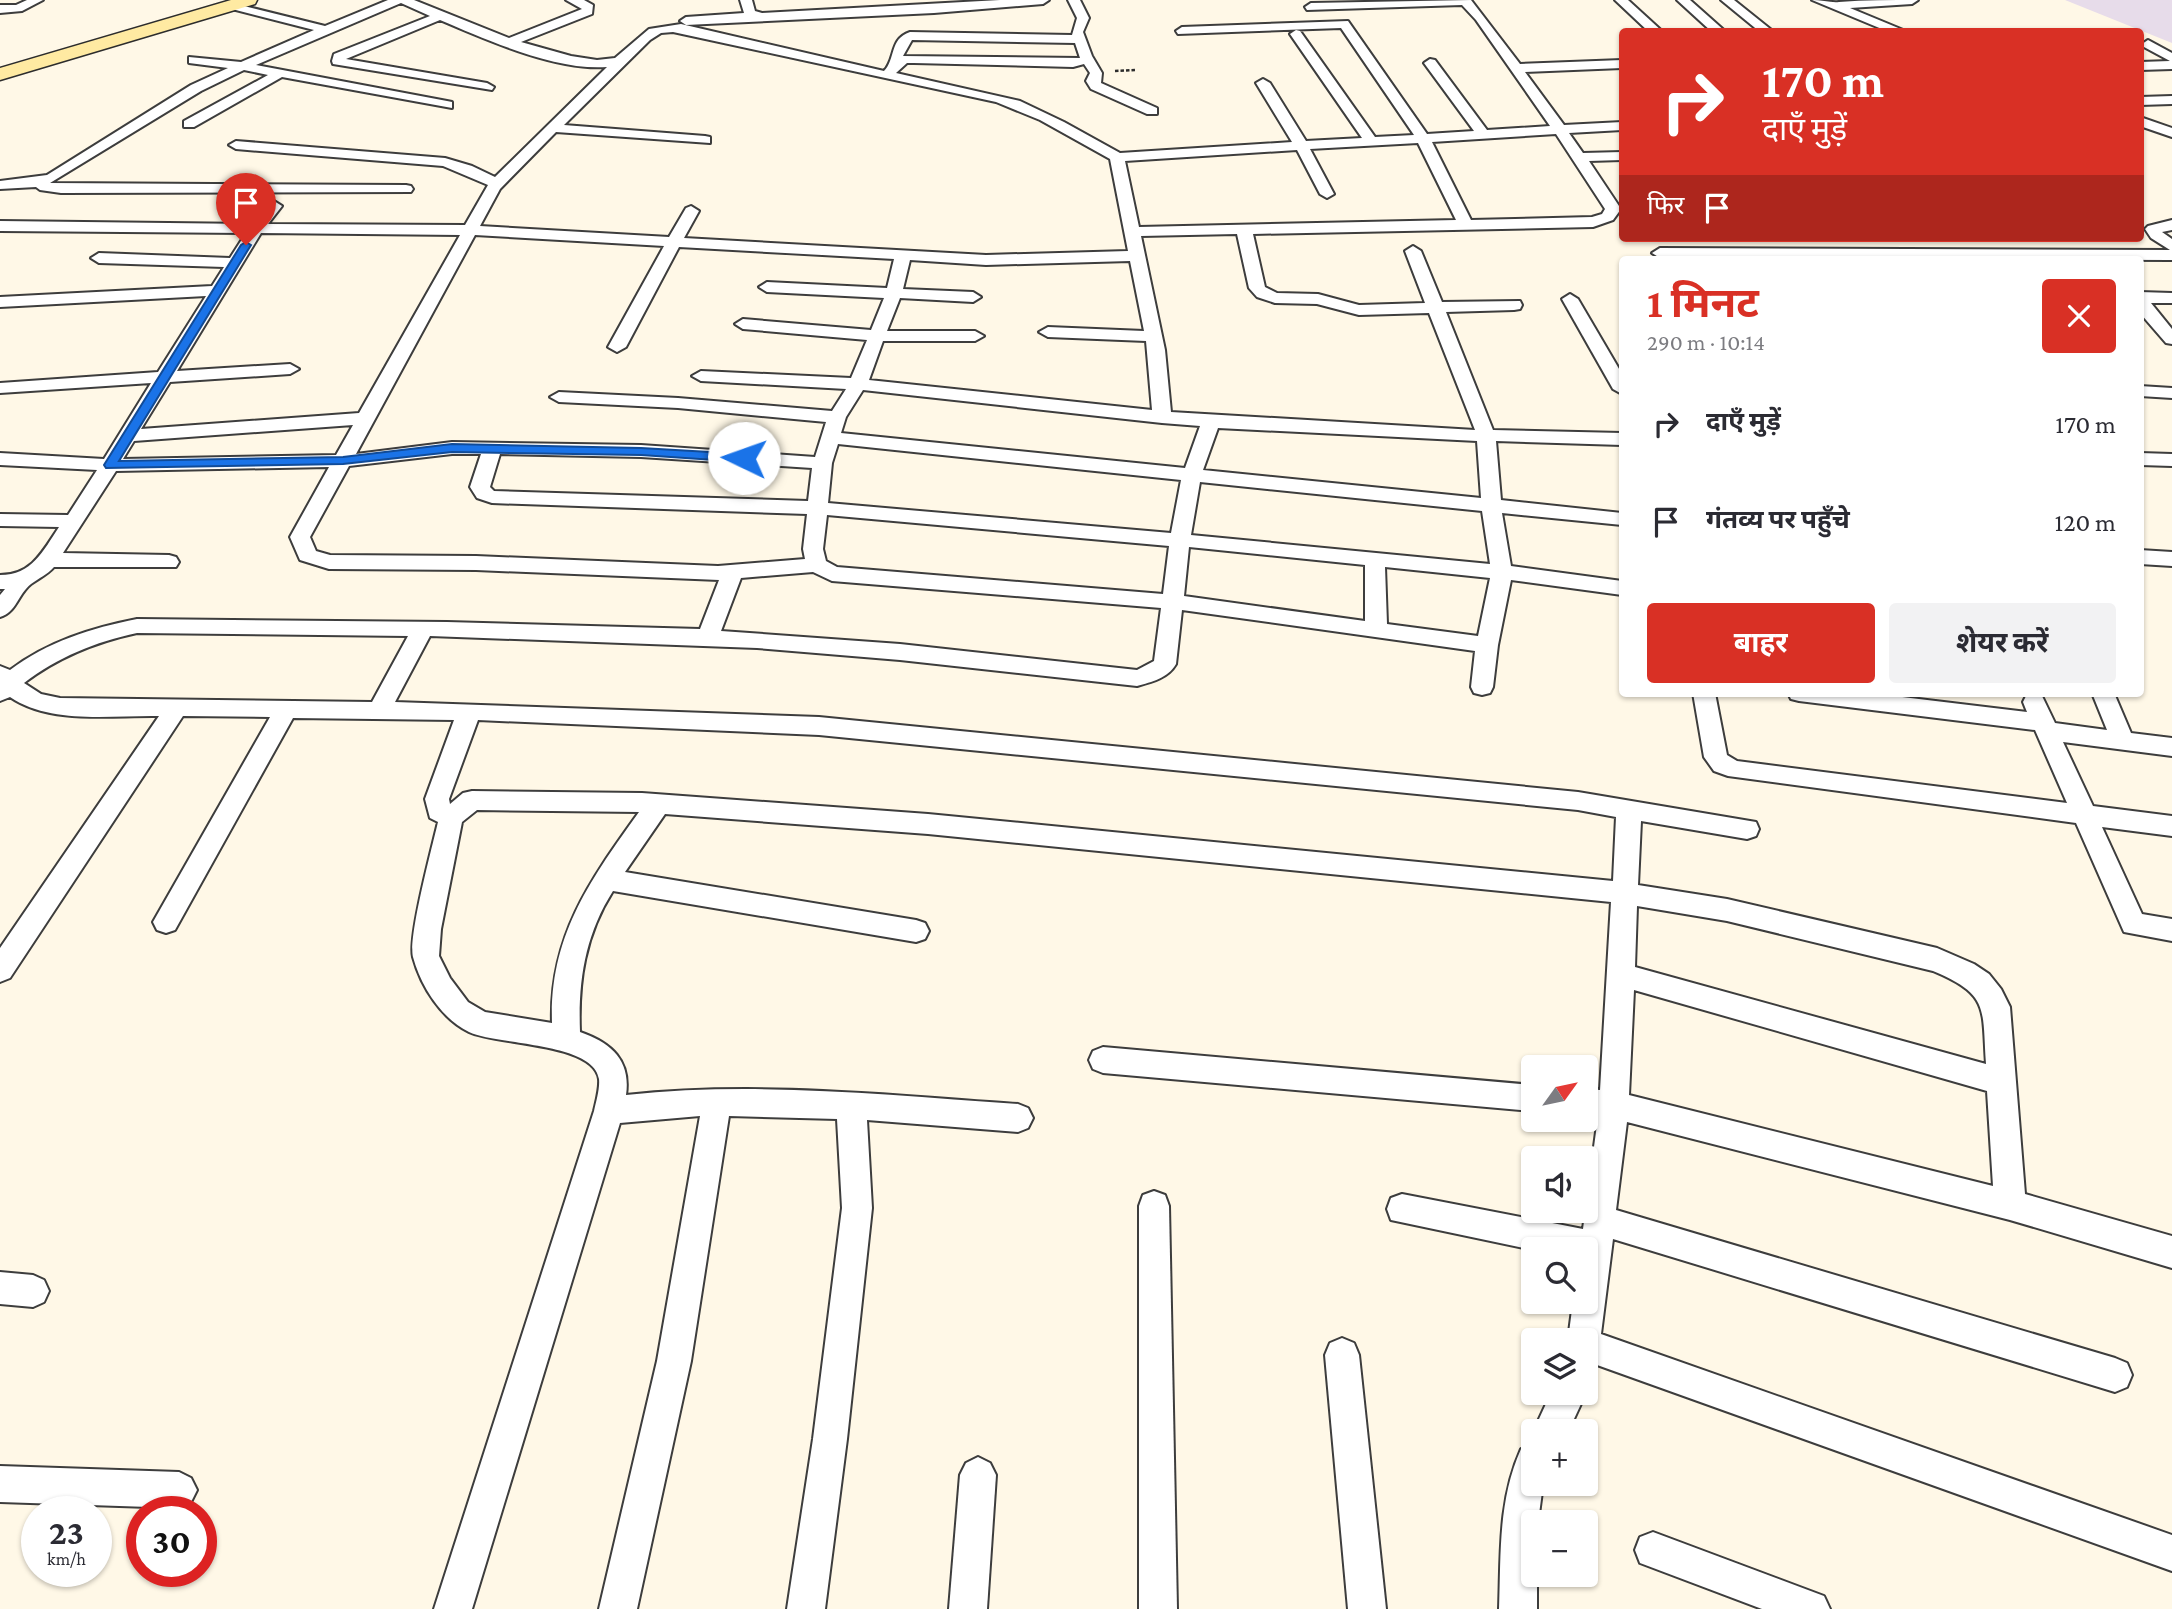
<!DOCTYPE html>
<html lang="hi">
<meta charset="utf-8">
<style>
:root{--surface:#fff;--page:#f2f2f3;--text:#2b2b33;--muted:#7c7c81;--accent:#d93025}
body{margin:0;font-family:"Crimson Pro","Noto Sans Devanagari",serif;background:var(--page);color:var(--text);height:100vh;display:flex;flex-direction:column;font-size:26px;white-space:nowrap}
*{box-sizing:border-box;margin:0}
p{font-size:23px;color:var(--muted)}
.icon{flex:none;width:38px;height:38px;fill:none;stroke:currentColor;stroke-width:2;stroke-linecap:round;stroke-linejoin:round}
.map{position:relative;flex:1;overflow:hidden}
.side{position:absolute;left:1619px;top:256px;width:525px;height:441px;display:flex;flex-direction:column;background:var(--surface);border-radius:7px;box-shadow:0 2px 5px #0004}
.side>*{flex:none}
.top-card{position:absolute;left:1619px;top:28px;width:525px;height:214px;border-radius:7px;box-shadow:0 2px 5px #0004;background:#d93025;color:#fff;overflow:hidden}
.needle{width:46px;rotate:57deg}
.tools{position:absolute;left:1521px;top:1055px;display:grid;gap:14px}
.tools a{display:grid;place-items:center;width:77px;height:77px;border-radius:7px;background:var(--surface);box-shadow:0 2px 5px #0004;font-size:35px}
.speed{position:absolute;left:21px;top:1496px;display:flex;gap:14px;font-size:35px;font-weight:700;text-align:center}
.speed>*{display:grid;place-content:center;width:91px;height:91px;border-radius:50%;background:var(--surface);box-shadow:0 2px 5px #0004;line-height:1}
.speed small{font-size:18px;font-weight:400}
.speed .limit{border:10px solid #d22;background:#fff;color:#111}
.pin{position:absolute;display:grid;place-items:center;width:60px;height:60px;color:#fff;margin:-72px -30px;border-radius:50% 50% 50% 0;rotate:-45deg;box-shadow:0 0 7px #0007}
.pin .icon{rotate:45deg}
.me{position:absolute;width:77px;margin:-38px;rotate:273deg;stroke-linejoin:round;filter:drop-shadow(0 0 5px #0008)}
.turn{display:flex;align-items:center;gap:24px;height:147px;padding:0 28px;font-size:32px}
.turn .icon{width:91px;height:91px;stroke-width:2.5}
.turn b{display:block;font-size:49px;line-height:60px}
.then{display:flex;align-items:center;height:66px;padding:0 28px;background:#0003;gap:14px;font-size:26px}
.round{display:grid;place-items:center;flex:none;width:74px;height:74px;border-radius:7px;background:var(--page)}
.summary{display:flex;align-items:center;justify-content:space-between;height:119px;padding:0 28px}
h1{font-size:42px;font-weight:700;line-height:52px;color:var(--accent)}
.primary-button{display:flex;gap:14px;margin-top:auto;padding:14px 28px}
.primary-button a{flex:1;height:80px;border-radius:7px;background:var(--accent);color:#fff;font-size:28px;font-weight:700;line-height:80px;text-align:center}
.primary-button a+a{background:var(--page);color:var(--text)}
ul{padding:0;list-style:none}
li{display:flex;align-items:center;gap:21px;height:98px;padding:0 28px}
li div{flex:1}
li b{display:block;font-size:26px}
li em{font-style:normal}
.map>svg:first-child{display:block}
.industrial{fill:#e7dcea}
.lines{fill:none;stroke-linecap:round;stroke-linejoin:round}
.street-casing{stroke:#3d3d3d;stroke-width:4}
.secondary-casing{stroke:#2c2c2c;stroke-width:3}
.path{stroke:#2c2c2c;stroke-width:2.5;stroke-dasharray:3.5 2;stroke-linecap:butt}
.street{fill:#fff;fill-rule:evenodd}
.secondary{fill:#ffeaa2;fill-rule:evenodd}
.route{fill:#1a73e8;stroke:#114b97;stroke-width:2}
</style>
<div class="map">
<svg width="2172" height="1609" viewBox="0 0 2172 1609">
<rect width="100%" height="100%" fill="#fff8e7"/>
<polygon class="industrial" points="2065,0 2172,0 2172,43"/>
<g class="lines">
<g class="street-casing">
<g id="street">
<polygon points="27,0 43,0 22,11 0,13 0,5 16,5"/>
<path d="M388 0H414L509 38 582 9 566 0H584L593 5 592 14 521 42 571 56 597 60 615 58 649 29 681 24 884 71C896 59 889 39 910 32L1072 35 1077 18 1068 0H1080L1089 18 1083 32 1092 56 1102 73 1101 83 1157 108V114H1147L1091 89 1086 81 1090 73 1084 64 1073 67 914 63H907L896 73 1020 101 1064 122 1120 153 1292 142 1256 83 1263 79 1270 83 1306 141 1362 138 1290 34 1296 30 1300 31 1375 137 1414 135 1341 28 1178 34 1176 31 1182 27 1348 21 1427 134 1474 131 1424 63 1430 59 1435 60 1487 130 1550 126 1476 20 1462 5 1307 10 1305 7 1311 3 1471 0 1520 64 1622 60V68L1525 72 1564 125 1622 122V130L1569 133 1583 153 1622 152V160L1589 161 1621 209 1613 220 1593 227 1253 234 1265 287 1277 293 1318 294 1359 305 1425 303 1405 251 1413 246 1421 251 1442 302 1520 301 1522 305 1520 309 1514 310 1446 312 1493 430 1622 433V445L1496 441 1501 500 1622 513V525L1502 513 1511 566 1622 581V595L1511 580 1498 645 1493 687 1490 693 1482 695 1474 693 1471 687 1475 651 1182 610 1176 664C1168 678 1152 682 1137 686L900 660 757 648 430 636 395 702 819 717 1578 792 1756 822 1759 829 1756 836 1747 839 1641 821 1638 885 1727 899 1937 948 1974 964 1989 974 2001 989 2010 1007 2025 1194 2172 1236V1268L2010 1220 1627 1122 1616 1210 2115 1358 2127 1363 2132 1375 2127 1387 2115 1392 1613 1239 1601 1334 2172 1535V1571L1586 1361V1340H1568L1573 1302H1586V1250H1533L1391 1220 1387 1209 1391 1198 1402 1194 1583 1229 1598 1117 1586 1115V1089L1600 1090 1611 902 928 834 665 814 625 872 916 920 925 923 929 931 925 939 916 942 613 891C585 935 578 981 580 1032 612 1043 631 1061 626 1095 756 1081 887 1095 1018 1104L1028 1108 1033 1118 1028 1128 1018 1132 867 1120 872 1208 847 1439 825 1609H787L813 1439 842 1208 837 1119 729 1116 691 1361 637 1609H599L657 1361 700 1116 620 1123 472 1609H434L594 1111C596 1102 600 1089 599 1079 594 1042 495 1045 469 1032 442 1019 421 987 413 957 408 937 432 848 438 822L430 818 425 799 454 720 293 718 175 930 166 933 157 930 153 922 270 717 183 716 10 978 0 982V948L159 716C112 715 51 725 10 697L0 701V666L10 670C47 642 91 628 137 619L447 622 700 629 719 580 476 570 329 569 300 560 290 537 329 467 116 471 63 553 169 555 176 557 179 562 176 567H54C47 575 39 578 31 584 18 594 16 613 0 617V595L5 589H0V575C32 575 43 551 59 527L0 526V514L68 515 97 470 0 465V453L104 459 151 383 0 393V383L158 372 206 296 0 307V297L212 286 224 267 99 263 91 258 99 253 230 258 246 233 0 231V221L252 224 269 203 274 201 282 206 268 224 465 225 488 185 443 166 236 149 229 145 236 141 445 158 472 166 495 177 607 67C556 71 487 40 440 20L346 59 487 83 494 87 492 90 333 64 332 61 334 54 430 16 401 3 256 65 447 101 452 102V108L282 77 194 127H184V121L268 75 244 70 201 91 50 183 406 185 411 186 413 189 411 192 61 193 40 190 36 187 0 189V181L47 175 191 85 228 68 189 63V57L241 62 314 30 228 8V2L325 26ZM673 32 996 102 1040 120 1110 159 1128 251 986 255 684 238 699 211 691 206 686 208 669 237 480 226 500 189 556 132 710 143V137L705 136 564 125 650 40 661 33ZM912 40 1075 43 1080 58 903 56ZM1556 134 1605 209 1602 214 1592 217 1471 220 1432 142ZM1418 143 1456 220 1139 227 1125 161 1297 150 1320 194 1327 198 1334 194 1310 149ZM261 233 460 235 359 413 141 429 170 382 290 374 299 369 290 364 177 371ZM1237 234 1249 288 1257 297 1275 303 1317 304 1359 315 1429 313 1475 430 1171 412 1165 350 1141 236ZM475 235 664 246 608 347 617 352 626 347 679 247 894 259 887 288 767 282 759 287 767 292 884 298 871 330 743 319 735 324 743 329 867 340 851 378 701 371 692 376 701 381 846 389 832 411 678 398 559 392 550 397 559 402 678 408 826 422 815 457 641 445 452 442 356 454ZM910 260 986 265 1130 261 1144 331 1048 327 1039 332 1048 337 1146 341 1152 410 869 380 883 341H975L984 336 975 331H887L900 298 973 302 981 297 973 292 903 289ZM863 390 1162 423 1200 426 1185 468 841 433 846 417ZM353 425 336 455 123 459 134 441ZM1218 428 1477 441 1481 498 1203 470ZM838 444 1181 480 1171 533 828 503 832 463ZM452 454H481L470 487 477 498 492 503 807 514 803 549 805 559 718 566 476 556 330 555 316 551 310 537 349 466ZM500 454 641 457 812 468 808 501 494 491 490 487ZM1200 482 1482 511 1490 564 1191 535ZM827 515 1169 546 1163 594 837 567 826 561 823 549ZM1189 547 1365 565V621L1184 596ZM1385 567 1490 578 1478 636 1387 624ZM813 572 832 581 1161 608 1154 661 1137 670 900 644 721 631 741 578ZM137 633 408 636 372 702 60 698 41 694 24 683C58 657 95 642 137 633ZM478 720 819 735 1578 810 1616 817 1613 881 928 814 642 793 472 791 463 793 450 804 449 799ZM477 810 639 812C591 879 549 936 552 1023L485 1012 468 1002 450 978 439 956 441 929 462 822ZM1637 906 1727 921 1933 971C1990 995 1982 1008 1986 1064L1635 967ZM1634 990 1987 1091 1993 1186 1629 1095Z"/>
<polygon points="740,0 752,0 755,11 762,13 1000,0 1049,0 1043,4 934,13 686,25 680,21 686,17 744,13"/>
<polygon points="1615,0 1628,0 1663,32 1649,32"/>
<polygon points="1677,0 1690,0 1726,32 1712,32"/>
<polygon points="1721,0 1734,0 1774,32 1760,32"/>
<path d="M1812 0C1821 0 1832 3 1839 2 1865 0 1891 0 1918 0L1912 4 1850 8 1908 32H1889Z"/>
<polygon points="2148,40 2172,53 2172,69 2140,70 2140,62 2170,61 2144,47 2142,44"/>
<polygon points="2172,96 2172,104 2140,105 2140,97"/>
<polygon points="2140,117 2172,128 2172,137 2140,126"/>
<polygon points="2172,220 2172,230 2162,232 2172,239 2172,260 1660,258 1652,253 1660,248 2170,250 2151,238 2145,229 2148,226"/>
<polygon points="2140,292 2172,293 2172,303 2151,303 2172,329 2172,344 2166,343 2140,313"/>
<polygon points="1570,294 1578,299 1622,374 1622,394 1613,389 1562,299"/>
<polygon points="2140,386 2172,388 2172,398 2140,396"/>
<polygon points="2140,453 2172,454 2172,466 2140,465"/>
<polygon points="2140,550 2172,552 2172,566 2140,564"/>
<polygon points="1693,693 1715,693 1727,755 1737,761 2067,803 2035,730 1799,701 1791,699 1788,693 1869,693 2027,712 2023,702 2026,696 2034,694 2042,696 2055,723 2107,730 2092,693 2114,693 2131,733 2172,738 2172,756 2063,742 2093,806 2172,816 2172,836 2102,827 2142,914 2172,919 2172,941 2124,932 2076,823 1728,776 1714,771 1704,757"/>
<polygon points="1103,1047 1533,1085 1533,1111 1103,1073 1093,1069 1089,1060 1093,1051"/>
<polygon points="1154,1191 1165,1195 1169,1206 1177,1609 1139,1609 1139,1206 1143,1195"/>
<polygon points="0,1272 33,1275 44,1280 49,1291 44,1302 33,1307 0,1304"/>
<polygon points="1342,1338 1354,1343 1359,1355 1386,1609 1348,1609 1325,1355 1330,1343"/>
<polygon points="1551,1393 1586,1393 1568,1432 1533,1432"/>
<path d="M1533 1444V1484H1543L1538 1522H1533V1575H1537V1609H1499C1501 1554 1498 1500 1521 1449Z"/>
<polygon points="978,1457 990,1463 996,1475 987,1609 949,1609 960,1475 966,1463"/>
<polygon points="0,1466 179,1472 191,1478 197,1490 191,1502 179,1508 0,1502"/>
<polygon points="1653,1532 1824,1596 1830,1609 1762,1609 1640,1563 1635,1550 1640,1537"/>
</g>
</g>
<g class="secondary-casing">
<polygon id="secondary" points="231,0 257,0 255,4 0,80 0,68"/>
</g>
<polyline class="path" points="1115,71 1135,70"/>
<use href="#street" class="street"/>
<use href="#secondary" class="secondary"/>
</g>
<polygon class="route" points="246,242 251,245 119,461 343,457 452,444 641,448 744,454 750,458 744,462 641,455 452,452 343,464 106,468 104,465 241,245"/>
</svg>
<div class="tools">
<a><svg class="needle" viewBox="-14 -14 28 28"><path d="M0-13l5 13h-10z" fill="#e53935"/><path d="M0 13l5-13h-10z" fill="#7c7c81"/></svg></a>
<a><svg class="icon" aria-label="sound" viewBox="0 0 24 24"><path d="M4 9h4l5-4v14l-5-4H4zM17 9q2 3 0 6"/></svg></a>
<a><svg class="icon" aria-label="search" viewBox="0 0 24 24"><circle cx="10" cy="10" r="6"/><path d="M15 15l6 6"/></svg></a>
<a><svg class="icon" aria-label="layers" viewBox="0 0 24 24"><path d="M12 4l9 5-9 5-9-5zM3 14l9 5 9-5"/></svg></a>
<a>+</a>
<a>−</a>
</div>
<div class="speed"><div>23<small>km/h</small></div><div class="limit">30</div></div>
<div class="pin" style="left:246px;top:245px;background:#d93025"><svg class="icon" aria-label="arrive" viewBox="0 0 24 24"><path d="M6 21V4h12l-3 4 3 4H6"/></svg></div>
<svg class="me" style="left:744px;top:458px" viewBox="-20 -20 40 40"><circle r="19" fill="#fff"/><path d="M0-13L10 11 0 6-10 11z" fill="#1a73e8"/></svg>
<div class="top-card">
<div class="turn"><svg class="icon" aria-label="right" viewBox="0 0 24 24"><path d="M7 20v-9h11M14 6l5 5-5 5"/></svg><div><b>170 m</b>दाएँ मुड़ें</div></div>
<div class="then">फिर<svg class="icon" aria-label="arrive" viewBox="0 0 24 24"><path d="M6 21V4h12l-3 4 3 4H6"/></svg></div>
</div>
<section class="side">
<div class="summary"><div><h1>1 मिनट</h1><p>290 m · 10:14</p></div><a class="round" style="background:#d93025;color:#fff"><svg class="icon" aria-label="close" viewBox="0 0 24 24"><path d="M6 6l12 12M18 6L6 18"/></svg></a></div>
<ul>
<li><svg class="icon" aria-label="right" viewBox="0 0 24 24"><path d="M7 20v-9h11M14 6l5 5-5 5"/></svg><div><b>दाएँ मुड़ें</b></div><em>170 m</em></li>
<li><svg class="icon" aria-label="arrive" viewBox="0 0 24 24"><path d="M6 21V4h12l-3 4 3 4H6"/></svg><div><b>गंतव्य पर पहुँचे</b></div><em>120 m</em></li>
</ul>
<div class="primary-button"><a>बाहर</a><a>शेयर करें</a></div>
</section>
</div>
